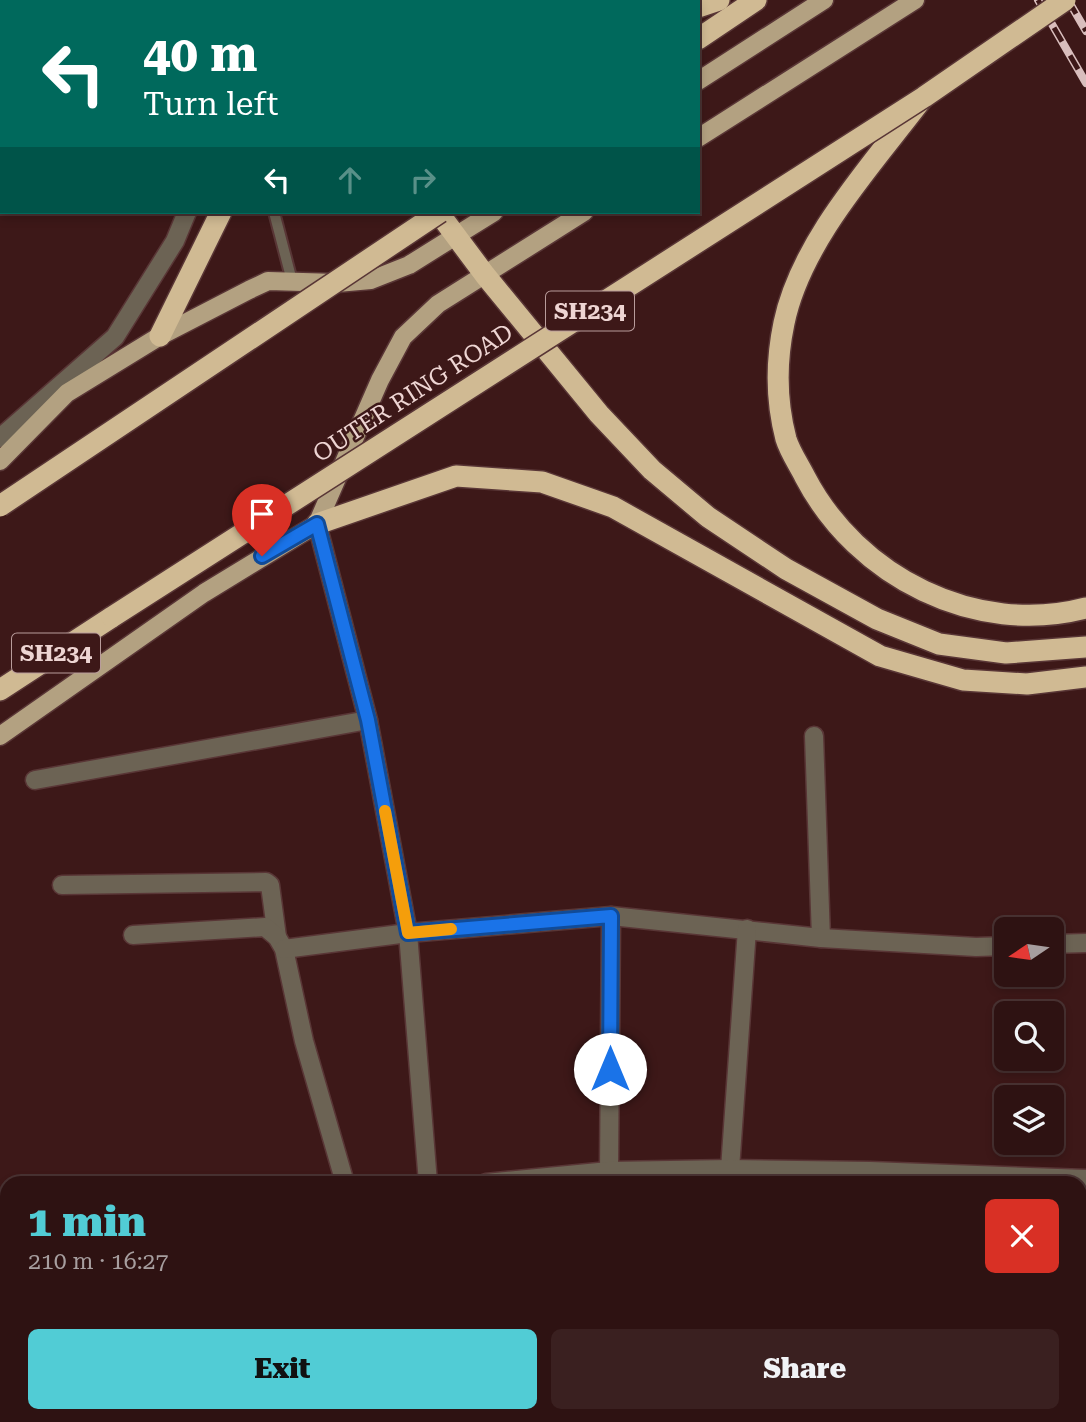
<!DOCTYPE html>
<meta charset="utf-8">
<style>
:root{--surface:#2e1212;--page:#3a2020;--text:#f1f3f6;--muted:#a79e9f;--line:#493232;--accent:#51ccd5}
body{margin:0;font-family:"Roboto Serif",serif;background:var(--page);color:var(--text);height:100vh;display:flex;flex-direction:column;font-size:26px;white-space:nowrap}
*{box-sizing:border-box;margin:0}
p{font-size:23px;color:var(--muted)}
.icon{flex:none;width:38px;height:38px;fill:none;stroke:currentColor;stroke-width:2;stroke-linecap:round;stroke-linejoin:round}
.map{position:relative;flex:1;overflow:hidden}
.panel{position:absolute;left:0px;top:1176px;width:1087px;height:247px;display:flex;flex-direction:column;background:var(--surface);border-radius:21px 21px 0 0;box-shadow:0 4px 10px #0003,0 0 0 2px var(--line)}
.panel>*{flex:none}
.top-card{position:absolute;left:0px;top:0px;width:700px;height:214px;box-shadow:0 4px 10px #0003,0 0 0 2px var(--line);background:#00695c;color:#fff;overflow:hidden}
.needle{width:46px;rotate:257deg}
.fabs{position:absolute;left:994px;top:917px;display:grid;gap:14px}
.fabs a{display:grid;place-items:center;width:70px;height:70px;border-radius:10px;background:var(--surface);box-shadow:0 4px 10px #0003,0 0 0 2px var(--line);font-size:35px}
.pin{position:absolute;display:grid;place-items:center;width:60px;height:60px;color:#fff;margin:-72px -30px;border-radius:50% 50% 50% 0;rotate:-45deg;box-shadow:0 0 7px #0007}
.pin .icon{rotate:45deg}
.me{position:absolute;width:77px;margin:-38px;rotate:0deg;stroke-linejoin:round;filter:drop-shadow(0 0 5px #0008)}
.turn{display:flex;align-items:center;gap:24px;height:147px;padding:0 28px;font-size:32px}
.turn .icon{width:91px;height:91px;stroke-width:2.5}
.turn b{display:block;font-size:49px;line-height:60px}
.lanes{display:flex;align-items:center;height:66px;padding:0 28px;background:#0003;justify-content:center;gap:35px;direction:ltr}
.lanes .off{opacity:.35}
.round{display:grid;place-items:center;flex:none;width:74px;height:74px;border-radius:10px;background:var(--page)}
.headline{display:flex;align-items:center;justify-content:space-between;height:119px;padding:0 28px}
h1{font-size:42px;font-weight:800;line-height:52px;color:var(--accent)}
.button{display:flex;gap:14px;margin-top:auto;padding:14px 28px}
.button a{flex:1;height:80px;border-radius:10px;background:var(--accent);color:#111;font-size:28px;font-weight:800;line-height:80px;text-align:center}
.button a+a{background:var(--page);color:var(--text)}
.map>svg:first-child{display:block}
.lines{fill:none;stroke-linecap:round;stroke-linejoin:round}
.lane-casing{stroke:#593636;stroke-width:14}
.street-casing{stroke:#593636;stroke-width:21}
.primary-casing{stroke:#593636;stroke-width:21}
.highway-casing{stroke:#593636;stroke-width:24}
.lane{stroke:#6c6354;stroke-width:10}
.street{stroke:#6c6354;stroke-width:18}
.primary{stroke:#b3a181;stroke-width:18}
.highway{stroke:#d0ba93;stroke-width:21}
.rail-casing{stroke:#d9bebd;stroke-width:8}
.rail{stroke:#3d1818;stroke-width:5;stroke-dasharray:16;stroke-linecap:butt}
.highway-bridge-casing{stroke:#593636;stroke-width:24;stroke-linecap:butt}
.highway-bridge{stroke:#d0ba93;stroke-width:21}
.route-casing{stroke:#114b97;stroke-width:18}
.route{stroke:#1a73e8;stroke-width:12}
.slow{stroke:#f59e0b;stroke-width:12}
.labels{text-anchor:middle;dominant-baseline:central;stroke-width:5;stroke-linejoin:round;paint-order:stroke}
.shield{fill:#3d1818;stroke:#b99c9b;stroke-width:2}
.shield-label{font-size:23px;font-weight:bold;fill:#eed5d3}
.street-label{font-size:24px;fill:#eed5d3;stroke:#3d1818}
</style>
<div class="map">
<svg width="1086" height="1422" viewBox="0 0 1086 1422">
<rect width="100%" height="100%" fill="#3d1818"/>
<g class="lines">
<g class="lane-casing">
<g id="lane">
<polyline points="217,0 217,2"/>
<polyline points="274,212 292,281"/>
</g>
</g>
<g class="street-casing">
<g id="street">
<polyline points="0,438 115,337 175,241 187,212"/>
<polyline points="317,524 368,720 408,933 428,1183"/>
<polyline points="814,736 821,938"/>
<polyline points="35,780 368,720"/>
<polyline points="62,885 266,882 270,885 277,937"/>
<polyline points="133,935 265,927 277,937 284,949 304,1041 345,1183"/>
<polyline points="1052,944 1086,943"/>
<polyline points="284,949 408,933 611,916 821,938 976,947 1006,946"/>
<polyline points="730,1169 747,929"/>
<polyline points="609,1171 611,916"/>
<polyline points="486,1183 609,1171 730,1169 870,1171 1086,1179"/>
</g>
</g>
<g class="primary-casing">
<g id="primary">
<polyline points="698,81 824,0"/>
<polyline points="698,138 915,0"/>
<polyline points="0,461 67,393 160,336 249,290 268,281 337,283 371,280 409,265 494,212"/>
<polyline points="0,736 204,593 317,524 380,380 403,337 438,304 584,212"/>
</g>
</g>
<g class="highway-casing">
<g id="highway">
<polyline points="245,0 246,2"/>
<polyline points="302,0 303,2"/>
<polyline points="439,0 443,2"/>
<polyline points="698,7 719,0"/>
<polyline points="698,39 756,0"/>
<path d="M922 99C872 165 801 241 784 323 776 361 776 401 786 439 790 452 799 465 805 477 857 577 976 637 1086 608"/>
<polyline points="438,212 485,275 599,414 652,470 708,517 786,569 877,619 939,644 1006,653 1086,647"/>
<polyline points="160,336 221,212"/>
<polyline points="317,524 456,476 542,482 613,507 880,656 963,680 1027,684 1086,677"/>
<polyline points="0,690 112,617"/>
</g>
</g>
<use href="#lane" class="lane"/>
<use href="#street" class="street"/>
<use href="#primary" class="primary"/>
<use href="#highway" class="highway"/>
<g class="rail-casing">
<g id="rail">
<polyline points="1038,0 1086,83"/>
<polyline points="1068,0 1086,31"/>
</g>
</g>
<use href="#rail" class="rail"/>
<g class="highway-bridge-casing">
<g id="highway-bridge">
<polyline points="0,506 440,212"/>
<polyline points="112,617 924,97 1065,0"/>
</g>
</g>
<use href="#highway-bridge" class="highway-bridge"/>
</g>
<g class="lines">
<g class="route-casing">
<polyline id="route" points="262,556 317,524 368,720 408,933 611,916 610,1069"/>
</g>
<use href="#route" class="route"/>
<polyline class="slow" points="385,811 408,933 451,929"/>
</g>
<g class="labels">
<g class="shield">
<rect x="546" y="291.5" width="88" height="39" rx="5"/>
<rect x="12" y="633.5" width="88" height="39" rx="5"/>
</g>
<g class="shield-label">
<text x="590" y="311">SH234</text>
<text x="56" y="653">SH234</text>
</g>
<g class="street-label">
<text transform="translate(413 393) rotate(-33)">OUTER RING ROAD</text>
</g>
</g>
</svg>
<div class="fabs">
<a><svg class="needle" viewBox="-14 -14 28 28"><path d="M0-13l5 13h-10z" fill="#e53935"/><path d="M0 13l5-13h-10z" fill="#a79e9f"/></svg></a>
<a><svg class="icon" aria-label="search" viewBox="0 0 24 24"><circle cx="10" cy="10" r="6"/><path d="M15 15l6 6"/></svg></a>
<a><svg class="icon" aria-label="layers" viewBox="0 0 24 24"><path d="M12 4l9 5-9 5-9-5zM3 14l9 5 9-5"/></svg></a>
</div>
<div class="pin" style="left:262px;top:556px;background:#d93025"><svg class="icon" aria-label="arrive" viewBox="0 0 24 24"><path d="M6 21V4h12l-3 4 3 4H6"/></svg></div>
<svg class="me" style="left:610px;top:1069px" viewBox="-20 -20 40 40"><circle r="19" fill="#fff"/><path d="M0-13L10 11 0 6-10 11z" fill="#1a73e8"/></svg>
<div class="top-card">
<div class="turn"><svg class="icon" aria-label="left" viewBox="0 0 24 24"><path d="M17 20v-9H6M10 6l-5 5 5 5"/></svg><div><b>40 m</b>Turn left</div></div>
<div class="lanes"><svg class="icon" aria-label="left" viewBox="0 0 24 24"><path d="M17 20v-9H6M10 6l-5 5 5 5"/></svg><svg class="icon off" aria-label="ahead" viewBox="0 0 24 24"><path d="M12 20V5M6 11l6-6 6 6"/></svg><svg class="icon off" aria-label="right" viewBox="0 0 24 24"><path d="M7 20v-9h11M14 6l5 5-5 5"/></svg></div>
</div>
<section class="panel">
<div class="headline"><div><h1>1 min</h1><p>210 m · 16:27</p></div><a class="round" style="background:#d93025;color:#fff"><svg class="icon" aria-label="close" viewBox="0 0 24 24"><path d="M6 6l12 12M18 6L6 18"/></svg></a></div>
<div class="button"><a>Exit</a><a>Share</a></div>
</section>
</div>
